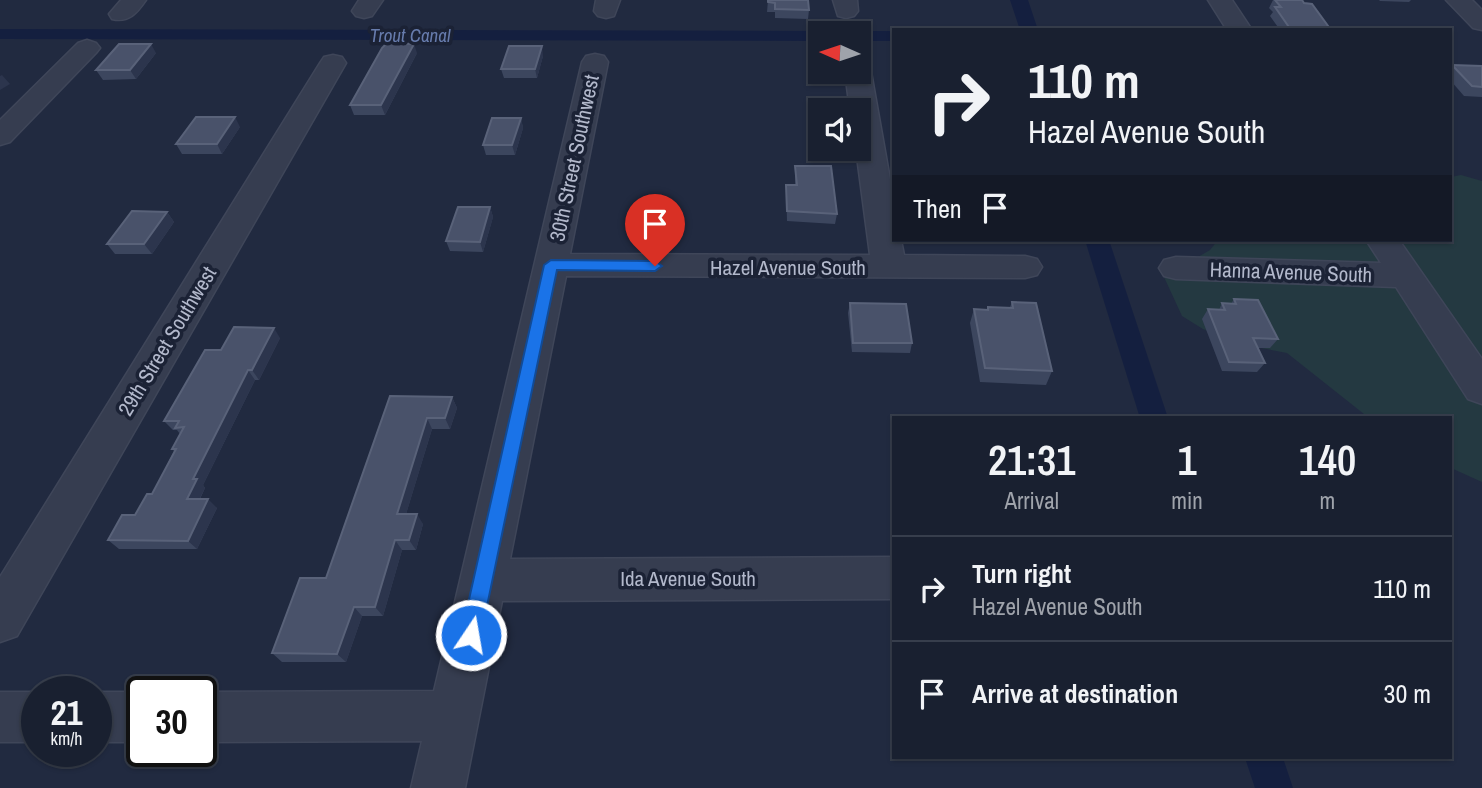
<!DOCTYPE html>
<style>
:root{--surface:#192030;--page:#262d3c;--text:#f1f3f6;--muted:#9fa3ab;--line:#373e4c}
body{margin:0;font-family:"Archivo Narrow",sans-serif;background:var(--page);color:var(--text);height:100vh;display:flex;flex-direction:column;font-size:26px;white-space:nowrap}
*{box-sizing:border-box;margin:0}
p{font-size:23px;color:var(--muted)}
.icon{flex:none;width:38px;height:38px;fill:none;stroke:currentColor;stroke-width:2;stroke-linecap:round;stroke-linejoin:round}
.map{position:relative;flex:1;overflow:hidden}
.details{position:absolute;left:892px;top:416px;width:560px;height:343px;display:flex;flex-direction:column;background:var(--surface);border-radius:0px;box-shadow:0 2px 5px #0004,0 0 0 2px var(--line)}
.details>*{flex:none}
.top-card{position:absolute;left:892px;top:28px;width:560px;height:214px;border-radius:0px;box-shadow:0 2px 5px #0004,0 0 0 2px var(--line);background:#192030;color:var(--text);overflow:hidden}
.needle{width:46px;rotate:273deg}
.controls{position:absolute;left:808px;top:21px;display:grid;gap:14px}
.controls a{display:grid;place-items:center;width:63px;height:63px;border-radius:0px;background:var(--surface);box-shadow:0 2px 5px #0004,0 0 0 2px var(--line);font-size:35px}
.speed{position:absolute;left:21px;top:676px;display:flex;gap:14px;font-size:35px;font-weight:700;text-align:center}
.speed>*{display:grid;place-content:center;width:91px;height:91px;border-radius:50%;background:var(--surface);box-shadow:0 2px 5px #0004,0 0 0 2px var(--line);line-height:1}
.speed small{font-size:18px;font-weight:400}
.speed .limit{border:4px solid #111;border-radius:10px;background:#fff;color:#111}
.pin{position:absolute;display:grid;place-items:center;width:60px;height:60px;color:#fff;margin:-72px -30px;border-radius:50% 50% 50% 0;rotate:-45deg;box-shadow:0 0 7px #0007}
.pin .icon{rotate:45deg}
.me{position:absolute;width:77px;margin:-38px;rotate:12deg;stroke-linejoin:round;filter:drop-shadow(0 0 5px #0008)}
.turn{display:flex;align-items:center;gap:24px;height:147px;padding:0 21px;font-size:32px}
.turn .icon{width:91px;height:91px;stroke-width:2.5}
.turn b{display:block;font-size:49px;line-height:60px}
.then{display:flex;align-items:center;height:66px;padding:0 21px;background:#0003;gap:14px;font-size:26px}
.eta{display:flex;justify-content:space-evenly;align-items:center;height:119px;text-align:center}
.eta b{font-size:42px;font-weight:600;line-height:49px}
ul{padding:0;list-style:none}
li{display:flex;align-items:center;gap:21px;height:105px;padding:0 21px;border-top:2px solid var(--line)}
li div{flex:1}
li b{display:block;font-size:26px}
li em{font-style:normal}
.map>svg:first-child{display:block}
.green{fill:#243941}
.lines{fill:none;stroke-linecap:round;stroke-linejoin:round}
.canal{fill:#141f3f;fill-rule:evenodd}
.minor-casing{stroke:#3f4659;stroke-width:3}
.minor{fill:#363d50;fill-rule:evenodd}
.wall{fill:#3c465e}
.shaded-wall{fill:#2c354d}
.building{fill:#49526a;stroke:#596279;stroke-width:2}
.route{fill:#1a73e8;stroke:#114b97;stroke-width:2}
.labels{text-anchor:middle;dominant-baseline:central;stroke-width:7;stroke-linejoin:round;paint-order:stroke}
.far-water-label{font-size:19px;font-style:italic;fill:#677cad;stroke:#1b2235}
.street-label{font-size:21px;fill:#b2b8cb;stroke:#1b2235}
</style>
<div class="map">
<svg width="1482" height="788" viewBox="0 0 1482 788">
<rect width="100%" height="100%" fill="#212a40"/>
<polygon class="green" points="1461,175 1482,181 1482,482 1451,468 1451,418 1369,418 1287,353 1235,343 1203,329 1182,316 1164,277 1210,250 1218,240 1451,240 1451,177"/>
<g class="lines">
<g class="canal">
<polygon points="1010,0 1028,0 1038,30 1020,30"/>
<polygon points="0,29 821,31 828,33 821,33 821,41 0,39"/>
<polygon points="859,31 894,31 894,41 859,41 859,33 852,33"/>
<polygon points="1085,240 1109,240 1168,418 1140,418"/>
<polygon points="1245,758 1283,758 1293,788 1255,788"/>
</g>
<g class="minor-casing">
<g id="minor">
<path d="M121 0H146C137 13 129 23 112 19L109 14Z"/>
<polygon points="359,0 383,0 372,16 364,18 356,16 352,11"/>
<polygon points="596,0 620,0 614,16 606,18 598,16 594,11"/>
<polygon points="833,0 857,0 858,11 854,16 846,18 838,16"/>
<polygon points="1208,0 1232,0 1252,30 1227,30"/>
<polygon points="1446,0 1472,0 1482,10 1482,30 1473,28"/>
<polygon points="87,40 96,43 100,48 96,53 10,142 0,145 0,120 78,43"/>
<polygon points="595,54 604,56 608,62 570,254 870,255 856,149 859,149 859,110 850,110 845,72 859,72 859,64 867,66 871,72 894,202 894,240 901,240 904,255 1025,256 1037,259 1042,267 1037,275 1025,278 566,276 510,559 894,557 894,599 502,601 465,788 411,788 422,741 201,742 201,692 434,691 582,62 586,56"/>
<polygon points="333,55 342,57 346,63 17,636 0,642 0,577 320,63 324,57"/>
<polygon points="1366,240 1399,240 1482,359 1482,404 1468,399 1396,287 1176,279 1164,276 1159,268 1164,260 1176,257 1381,263"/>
<rect x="0" y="692" width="37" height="50"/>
<rect x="96" y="692" width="46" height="50"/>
</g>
</g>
<use href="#minor" class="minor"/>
</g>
<g class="wall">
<polygon points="768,0 809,10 808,19 775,18 775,12 767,12"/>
<polygon points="1273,0 1302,0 1331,30 1280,30 1270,16 1273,12 1269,8"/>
<polygon points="1379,0 1411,0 1409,2 1380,1"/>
<polygon points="156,53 136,79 103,80 96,70"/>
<polygon points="417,53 385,115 354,115 350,105"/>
<polygon points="543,56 537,78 504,78 501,69"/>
<polygon points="1452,65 1482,66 1482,97 1464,96 1451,81"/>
<polygon points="521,118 523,128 515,155 486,155 483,145"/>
<polygon points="240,127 222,154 182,154 176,144"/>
<polygon points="795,166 837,214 835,224 787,221 786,185 795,185"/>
<polygon points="490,207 493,217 483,252 450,251 446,241"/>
<polygon points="167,212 174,222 152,254 115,254 107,244"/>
<polygon points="1234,299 1278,339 1270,348 1257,348 1265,363 1257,372 1222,371 1202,319 1208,309 1219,310 1222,303 1231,304"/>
<polygon points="1012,302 1052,371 1046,385 980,382 970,323 974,309 987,310 988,307 1010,307"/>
<polygon points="850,303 912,343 910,353 852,352 848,313"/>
<polygon points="280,338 259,380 255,380 203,485 205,488 200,499 217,508 197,549 119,549 108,540 135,515 152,494 174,451 172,449 180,434 177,430 173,430 164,421 221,350"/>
<polygon points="390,396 452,397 457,408 450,429 432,429 406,514 423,524 416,550 402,550 383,616 362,616 346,662 282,662 272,653 326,578"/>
</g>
<g class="shaded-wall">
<polygon points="151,44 156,53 136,79 130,70"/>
<polygon points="414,44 417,53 385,115 381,105"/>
<polygon points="542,46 543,56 537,78 535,69"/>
<polygon points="2,75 10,84 0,90 0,76"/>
<polygon points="235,117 240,127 222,154 217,144"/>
<polygon points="521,118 523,128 515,155 512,145"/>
<polygon points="490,207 493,217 483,252 480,242"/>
<polygon points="167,212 174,222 152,254 144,244"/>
<polygon points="274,328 280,338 259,380 252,370"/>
<polygon points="248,370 255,380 203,485 205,488 195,508 187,499 193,479"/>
<polygon points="452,397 457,408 450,429 445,418"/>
<polygon points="427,418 432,429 403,524 397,514"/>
<polygon points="208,499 217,508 197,549 188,541"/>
<polygon points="417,514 423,524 416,550 409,540"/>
<polygon points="395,540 402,550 383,616 375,607"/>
<polygon points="354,607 362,616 346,662 337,654"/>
</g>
<g class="building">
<polygon points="768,0 808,0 809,10 775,9 775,3 768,2"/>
<polygon points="1275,0 1302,0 1304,3 1312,4 1331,30 1291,30 1275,7 1281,7"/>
<polygon points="387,43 414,44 381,105 350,105 382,48"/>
<polygon points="119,44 151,44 130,70 96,70"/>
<polygon points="509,46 542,46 535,69 501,69"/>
<polygon points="1452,65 1482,66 1482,87 1472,86"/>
<polygon points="196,117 235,117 217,144 176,144"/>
<polygon points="492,118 521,118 512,145 483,145"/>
<polygon points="795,166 831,166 837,214 787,211 786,185 797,185"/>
<polygon points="458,207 490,207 480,242 446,241"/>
<polygon points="132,211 167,212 144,244 107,244"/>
<polygon points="1234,299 1258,300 1278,339 1253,338 1265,363 1229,362 1208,309 1225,310 1222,303 1236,304"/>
<polygon points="1012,302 1036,303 1052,371 985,368 974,309 988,310 988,307 1013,308"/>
<polygon points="850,303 906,304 912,343 853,343"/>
<polygon points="234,327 274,328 252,370 248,370 193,479 197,479 187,499 208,499 188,541 108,540 122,515 135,515 147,494 152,494 176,449 172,449 184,427 175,428 179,421 164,421 205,350 221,350"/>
<polygon points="390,396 452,397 445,418 427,418 397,514 417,514 409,540 395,540 375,607 354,607 337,654 272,653 300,578 326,578"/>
</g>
<polygon class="route" points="551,260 655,261 662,266 655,271 557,270 481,635 478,641 471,644 464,641 461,635 544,265"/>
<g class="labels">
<g class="far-water-label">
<text x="410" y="35">Trout Canal</text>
</g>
<g class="street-label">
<text transform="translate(574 158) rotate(-78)">30th Street Southwest</text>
<text x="788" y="267">Hazel Avenue South</text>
<text transform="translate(1291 272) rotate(2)">Hanna Avenue South</text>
<text transform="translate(167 341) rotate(-59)">29th Street Southwest</text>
<text x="688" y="578">Ida Avenue South</text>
</g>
</g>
</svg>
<div class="controls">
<a><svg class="needle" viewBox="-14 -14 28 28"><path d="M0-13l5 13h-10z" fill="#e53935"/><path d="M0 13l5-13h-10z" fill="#9fa3ab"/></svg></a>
<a><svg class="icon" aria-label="sound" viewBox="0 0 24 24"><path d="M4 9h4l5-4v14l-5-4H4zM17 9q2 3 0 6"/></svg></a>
</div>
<div class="speed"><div>21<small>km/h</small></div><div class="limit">30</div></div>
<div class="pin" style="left:655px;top:266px;background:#d93025"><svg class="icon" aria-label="arrive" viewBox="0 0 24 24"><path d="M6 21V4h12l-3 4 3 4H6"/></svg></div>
<svg class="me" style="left:471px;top:635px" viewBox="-20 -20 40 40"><circle r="17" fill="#1a73e8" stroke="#fff" stroke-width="3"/><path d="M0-11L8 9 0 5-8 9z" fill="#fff"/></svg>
<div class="top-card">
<div class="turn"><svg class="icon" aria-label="right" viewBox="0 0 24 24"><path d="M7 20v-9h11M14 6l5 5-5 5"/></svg><div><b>110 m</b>Hazel Avenue South</div></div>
<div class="then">Then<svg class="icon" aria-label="arrive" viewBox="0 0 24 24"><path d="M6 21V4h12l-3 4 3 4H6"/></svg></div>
</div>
<section class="details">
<div class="eta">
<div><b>21:31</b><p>Arrival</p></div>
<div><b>1</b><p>min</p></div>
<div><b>140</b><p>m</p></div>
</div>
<ul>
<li><svg class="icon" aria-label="right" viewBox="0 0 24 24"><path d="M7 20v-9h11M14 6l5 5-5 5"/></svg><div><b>Turn right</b><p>Hazel Avenue South</p></div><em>110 m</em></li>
<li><svg class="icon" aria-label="arrive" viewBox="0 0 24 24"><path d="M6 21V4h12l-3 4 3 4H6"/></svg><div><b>Arrive at destination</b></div><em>30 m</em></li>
</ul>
</section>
</div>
